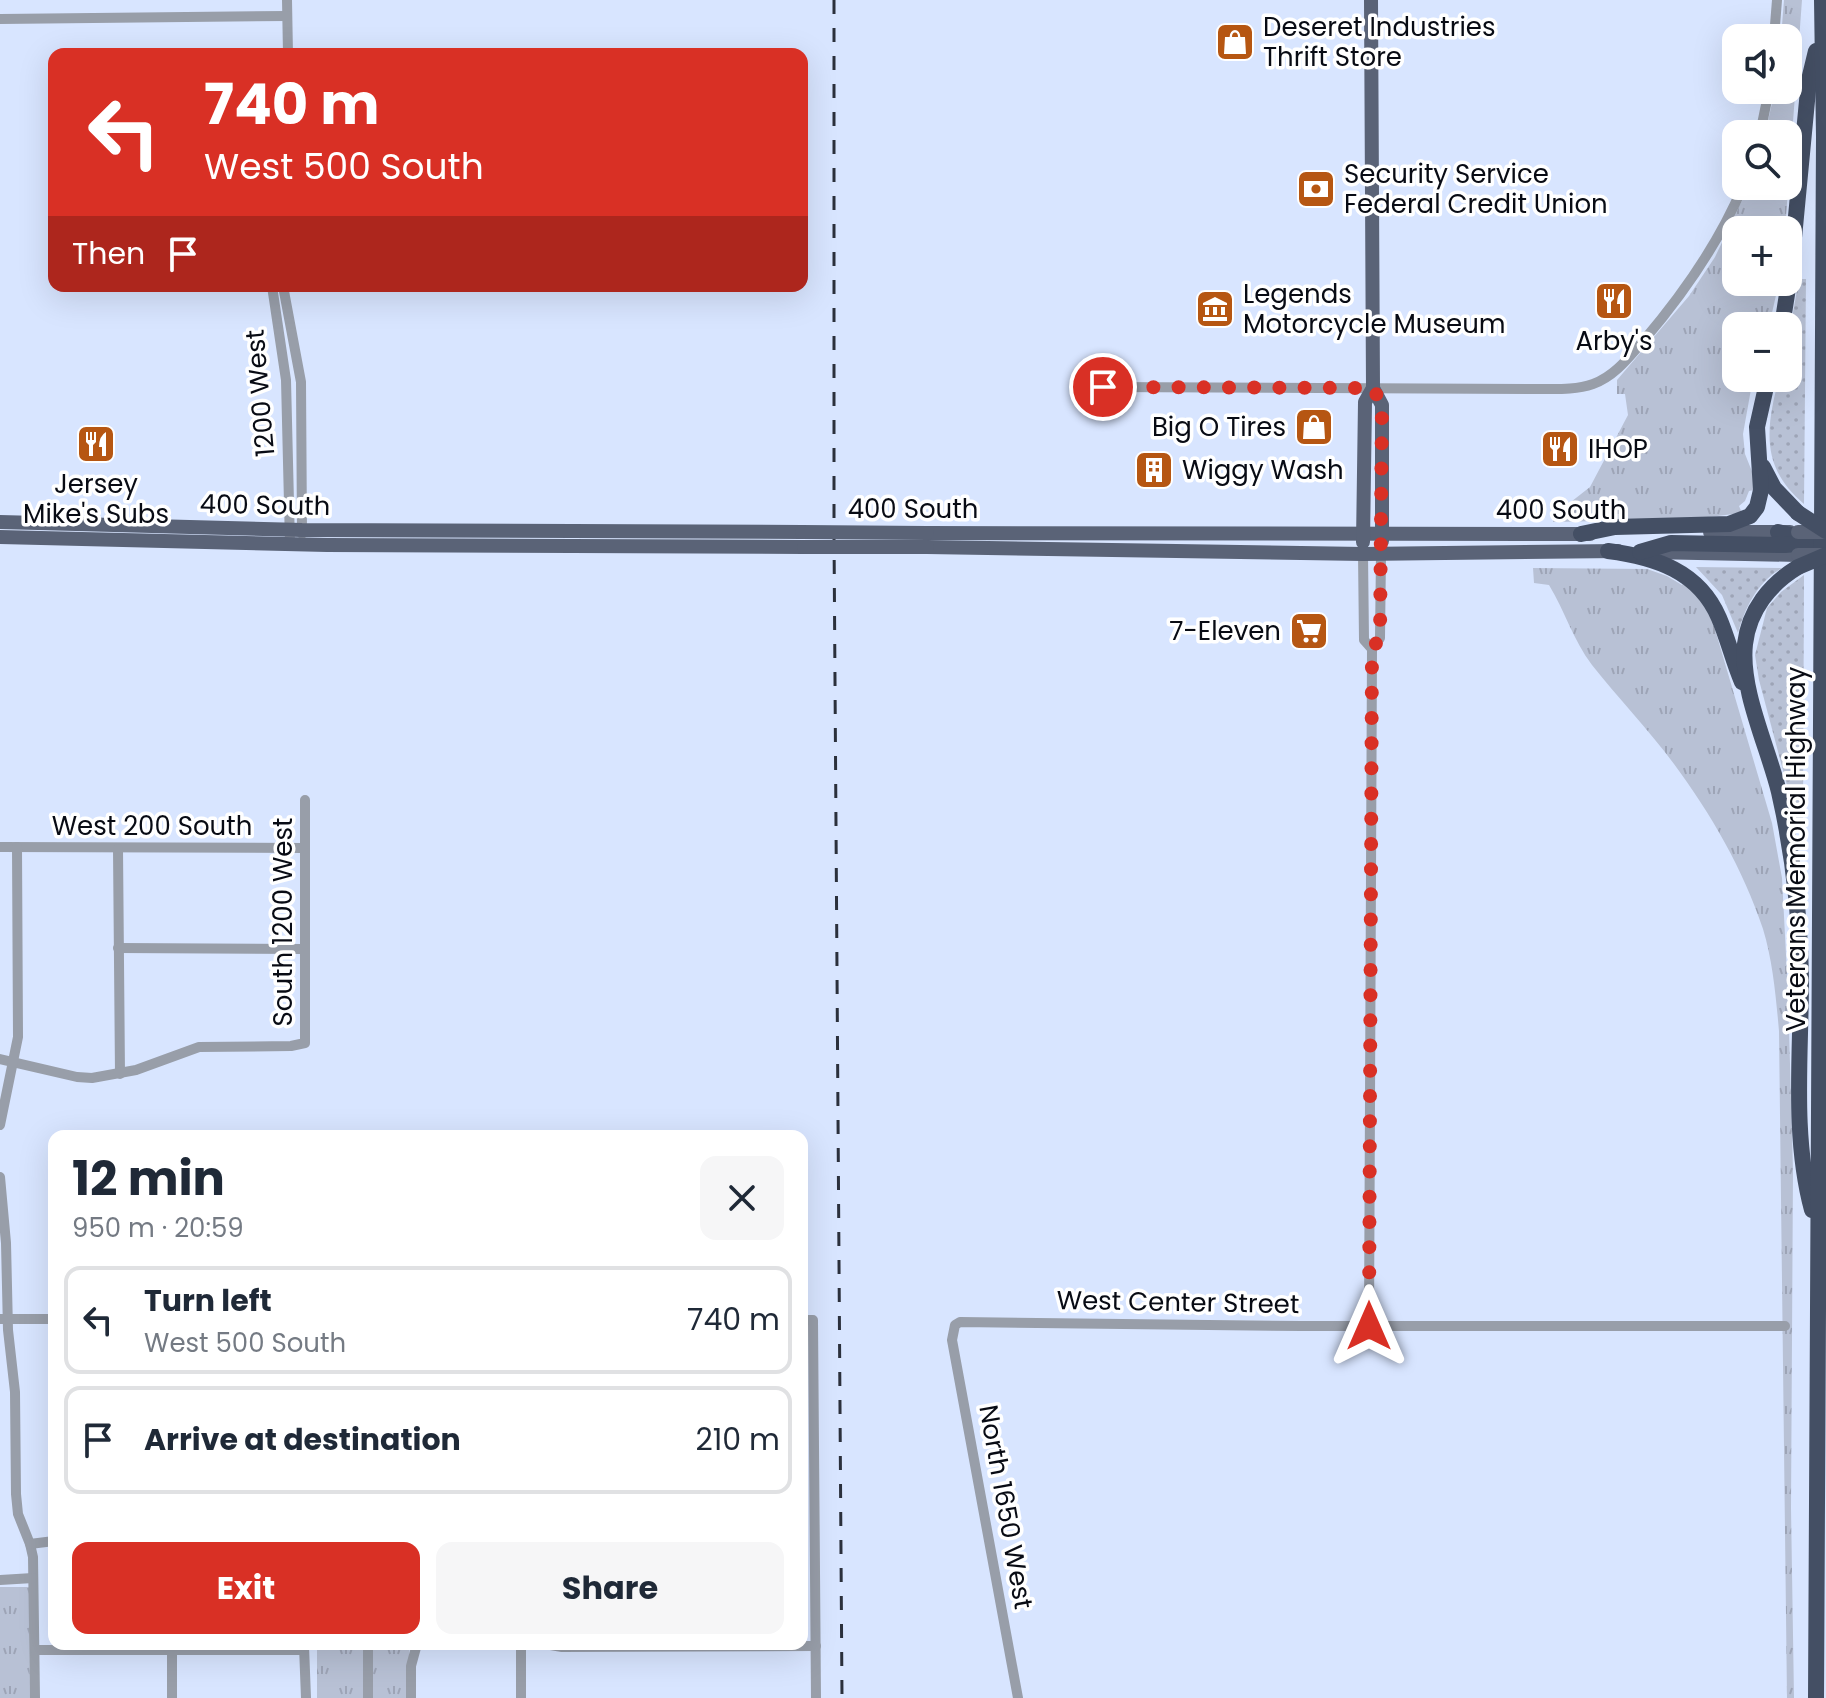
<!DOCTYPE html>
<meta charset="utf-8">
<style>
:root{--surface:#fff;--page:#f6f6f7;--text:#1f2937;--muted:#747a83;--line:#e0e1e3;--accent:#d93025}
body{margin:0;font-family:Poppins,sans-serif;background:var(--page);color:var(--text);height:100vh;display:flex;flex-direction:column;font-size:30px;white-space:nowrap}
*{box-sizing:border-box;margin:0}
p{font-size:26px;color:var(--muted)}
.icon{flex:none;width:44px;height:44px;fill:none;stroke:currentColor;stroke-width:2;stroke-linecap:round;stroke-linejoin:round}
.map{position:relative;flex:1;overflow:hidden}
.drawer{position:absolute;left:48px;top:1130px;width:760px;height:520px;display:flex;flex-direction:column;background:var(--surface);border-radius:16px;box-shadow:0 8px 32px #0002}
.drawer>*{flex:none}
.guide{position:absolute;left:48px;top:48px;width:760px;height:244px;border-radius:16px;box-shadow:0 8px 32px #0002;background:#d93025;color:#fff;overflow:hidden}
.fabs{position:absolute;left:1722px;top:24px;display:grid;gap:16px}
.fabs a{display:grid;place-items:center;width:80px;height:80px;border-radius:16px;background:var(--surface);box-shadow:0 8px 32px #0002;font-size:40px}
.pin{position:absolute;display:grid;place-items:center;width:68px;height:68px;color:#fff;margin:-34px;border:4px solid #fff;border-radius:50%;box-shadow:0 2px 8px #0007}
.me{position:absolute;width:88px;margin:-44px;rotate:0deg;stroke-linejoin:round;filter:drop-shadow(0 0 6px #0008)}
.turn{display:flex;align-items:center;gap:28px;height:168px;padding:0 24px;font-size:36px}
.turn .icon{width:104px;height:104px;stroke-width:2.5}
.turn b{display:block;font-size:56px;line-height:68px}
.then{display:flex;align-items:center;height:76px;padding:0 24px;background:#0003;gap:16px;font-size:30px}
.round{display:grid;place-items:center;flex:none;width:84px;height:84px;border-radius:16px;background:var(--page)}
.overview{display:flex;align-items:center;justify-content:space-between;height:136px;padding:0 24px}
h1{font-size:48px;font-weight:700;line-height:60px}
.primary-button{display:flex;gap:16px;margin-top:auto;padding:16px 24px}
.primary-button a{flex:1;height:92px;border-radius:16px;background:var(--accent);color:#fff;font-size:32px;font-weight:700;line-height:92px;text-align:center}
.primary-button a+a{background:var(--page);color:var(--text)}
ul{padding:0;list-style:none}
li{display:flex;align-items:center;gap:24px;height:108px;margin:0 16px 12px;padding:0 8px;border:4px solid var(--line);border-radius:16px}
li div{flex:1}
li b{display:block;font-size:30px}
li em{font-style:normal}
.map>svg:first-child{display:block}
.grass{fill:url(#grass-tufts)}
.garden{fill:url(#garden-dots)}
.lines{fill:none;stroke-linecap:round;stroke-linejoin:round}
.minor{stroke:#989ea9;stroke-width:10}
.major{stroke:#5a6377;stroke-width:14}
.highway{stroke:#444f64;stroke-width:16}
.rail{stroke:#2b303c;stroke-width:3;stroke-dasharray:14 14;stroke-linecap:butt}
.major-bridge{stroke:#5a6377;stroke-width:14}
.highway-bridge{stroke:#444f64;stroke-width:16}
.route{stroke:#d93025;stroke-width:14;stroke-dasharray:0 25.2}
.labels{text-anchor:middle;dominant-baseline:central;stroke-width:7;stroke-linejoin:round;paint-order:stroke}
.poi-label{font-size:26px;fill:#080b14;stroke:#fff;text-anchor:start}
.street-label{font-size:26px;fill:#080b14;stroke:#fff}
</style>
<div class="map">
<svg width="1826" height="1698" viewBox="0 0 1826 1698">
<defs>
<pattern id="grass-tufts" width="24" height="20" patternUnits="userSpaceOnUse" patternTransform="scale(2)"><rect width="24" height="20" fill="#b8c1d5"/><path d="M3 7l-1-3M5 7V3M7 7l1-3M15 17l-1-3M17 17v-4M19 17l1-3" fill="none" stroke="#9da4b6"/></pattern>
<pattern id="garden-dots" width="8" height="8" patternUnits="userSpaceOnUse" patternTransform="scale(2)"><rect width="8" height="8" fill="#b8c1d5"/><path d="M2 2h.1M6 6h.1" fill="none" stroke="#9da4b6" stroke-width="1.8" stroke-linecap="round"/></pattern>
</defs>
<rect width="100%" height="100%" fill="#d8e5ff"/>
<g class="grass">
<polygon points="1784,0 1802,0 1785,230 1736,230 1736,282 1779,282 1769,326 1736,326 1736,378 1753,378 1743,434 1745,454 1759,489 1749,491 1745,501 1739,506 1742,513 1692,519 1553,522 1553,516 1590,487 1628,415 1625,394 1617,394 1617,380 1689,296 1715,257 1749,186 1788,186 1788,134 1765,134 1775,90 1788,90 1788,38 1781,38"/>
<path d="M1533 568 1647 569 1667 576 1682 585 1684 582 1709 609 1772 823 1782 878 1788 993 1793 1170 1791 1508 1794 1698H1787L1779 1031C1776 998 1773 962 1763 929 1743 869 1711 814 1674 764 1648 729 1618 698 1592 665 1573 640 1565 611 1549 585L1534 583Z"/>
<polygon points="0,1587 29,1587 30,1698 0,1698"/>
<polygon points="317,1644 410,1644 406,1698 317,1698"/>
</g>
<g class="garden">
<path d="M1799 279H1806L1804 504C1760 467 1766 428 1779 378H1788V341Z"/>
<path d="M1696 567 1782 568C1757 582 1745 608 1738 633L1722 595Z"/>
<polygon points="1804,575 1803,821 1797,823 1759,680 1755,655 1767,608 1781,592"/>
</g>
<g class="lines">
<g class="minor">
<polyline points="287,0 288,54"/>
<polyline points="0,19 287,16"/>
<polyline points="1774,38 1777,0"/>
<polyline points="1760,134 1769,90"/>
<polyline points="272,286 286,380 290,544"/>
<polyline points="283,286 301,382 302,534"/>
<path d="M1103 387 1539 389C1557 389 1576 390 1593 384 1615 376 1629 357 1644 340 1684 293 1719 243 1743 186"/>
<polyline points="1363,554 1364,640 1372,649"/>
<polyline points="0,847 305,848"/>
<polyline points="118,849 120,1074"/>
<polyline points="118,948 304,949"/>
<polyline points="0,1059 77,1077 92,1078 136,1070 199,1047 291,1046 305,1043 305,800"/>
<polyline points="0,1125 18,1037 17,847"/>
<polyline points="0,1177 6,1243 8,1330 15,1392 16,1494 18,1514 30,1544 33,1557 35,1698"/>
<polyline points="0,1319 54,1319"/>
<polyline points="802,1320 813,1320 816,1698"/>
<polyline points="1369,1326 1372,649 1380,638 1381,554"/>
<polyline points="30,1544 54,1541"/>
<polyline points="0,1580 33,1578"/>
<polyline points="172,1644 172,1698"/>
<polyline points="521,1644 521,1698"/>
<polyline points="545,1644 562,1647 816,1646"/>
<polyline points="304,1646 306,1698"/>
<polyline points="35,1650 304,1650"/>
<polyline points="368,1698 368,1644"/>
<polyline points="411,1698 411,1666 417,1644"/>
<polyline points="1018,1698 952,1340 955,1325 960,1322 1301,1326 1785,1326"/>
</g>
<g class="major">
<polyline points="1373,388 1382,405 1382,541"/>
<polyline points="0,522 302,530 802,532"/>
<polyline points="1710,532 1790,532"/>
<polyline points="927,533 1590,534"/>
<polyline points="0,537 327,545 804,547"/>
<polyline points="1363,542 1365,402 1373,388 1371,0"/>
<polyline points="927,547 1363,554 1618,551"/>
<polyline points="1651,552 1798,555"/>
</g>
<g class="highway">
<polyline points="1782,326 1791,269 1809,80 1816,51"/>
<polyline points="1763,467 1774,488 1798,513"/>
<polyline points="1778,532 1807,539"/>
<polyline points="1581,534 1615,527 1729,524 1750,516 1757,507 1761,490 1757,427 1768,378"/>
<path d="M1608 551C1655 557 1699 571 1719 618 1728 639 1733 661 1742 682"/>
<polyline points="1640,552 1671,543 1785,545 1817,542"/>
<path d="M1798 567C1770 584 1749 610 1745 644 1740 690 1768 747 1779 792 1793 853 1800 917 1801 979 1801 1055 1792 1136 1812 1210"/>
<polyline points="1816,1698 1824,137 1822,0"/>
</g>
<polyline class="rail" points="834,0 834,535 842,1698"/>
<g class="major-bridge">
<polyline points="802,532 927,533"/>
<polyline points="1798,532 1826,532"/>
<polyline points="804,547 927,547"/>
<polyline points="1798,555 1826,555"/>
</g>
<g class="highway-bridge">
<polyline points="1798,513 1826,531"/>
<polyline points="1798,567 1826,555"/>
</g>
</g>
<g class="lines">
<polyline class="route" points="1103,387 1373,388 1382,405 1380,638 1372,649 1369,1326"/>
</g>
<defs>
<g id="shop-square" transform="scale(2)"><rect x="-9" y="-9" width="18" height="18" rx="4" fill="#b65612" stroke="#fff"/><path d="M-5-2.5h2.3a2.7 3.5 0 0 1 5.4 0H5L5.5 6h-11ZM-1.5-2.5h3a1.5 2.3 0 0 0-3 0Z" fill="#fff"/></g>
<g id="bank-square" transform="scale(2)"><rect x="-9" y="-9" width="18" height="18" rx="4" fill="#b65612" stroke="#fff"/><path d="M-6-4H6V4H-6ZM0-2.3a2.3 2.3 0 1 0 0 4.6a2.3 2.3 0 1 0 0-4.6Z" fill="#fff"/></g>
<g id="restaurant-square" transform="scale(2)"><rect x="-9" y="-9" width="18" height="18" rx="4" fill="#b65612" stroke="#fff"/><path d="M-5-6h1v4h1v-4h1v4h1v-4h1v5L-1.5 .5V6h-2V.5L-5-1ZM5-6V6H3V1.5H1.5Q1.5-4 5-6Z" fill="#fff"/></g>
<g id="museum-square" transform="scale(2)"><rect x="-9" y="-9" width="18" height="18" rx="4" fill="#b65612" stroke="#fff"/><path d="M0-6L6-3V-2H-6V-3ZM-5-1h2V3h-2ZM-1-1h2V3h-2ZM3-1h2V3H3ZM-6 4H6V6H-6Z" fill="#fff"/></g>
<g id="building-square" transform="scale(2)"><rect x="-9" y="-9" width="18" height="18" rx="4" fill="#b65612" stroke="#fff"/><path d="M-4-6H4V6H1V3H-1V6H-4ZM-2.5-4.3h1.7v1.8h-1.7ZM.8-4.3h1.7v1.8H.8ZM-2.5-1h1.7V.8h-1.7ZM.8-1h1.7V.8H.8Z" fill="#fff"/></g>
<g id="supermarket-square" transform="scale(2)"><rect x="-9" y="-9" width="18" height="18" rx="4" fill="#b65612" stroke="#fff"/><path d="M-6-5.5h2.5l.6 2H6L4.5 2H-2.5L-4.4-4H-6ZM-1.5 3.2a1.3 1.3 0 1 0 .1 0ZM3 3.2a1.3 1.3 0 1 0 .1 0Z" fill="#fff"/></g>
</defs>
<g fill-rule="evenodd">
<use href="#shop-square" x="1235" y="42"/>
<use href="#bank-square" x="1316" y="189"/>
<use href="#restaurant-square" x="1614" y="301"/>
<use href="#museum-square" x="1215" y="309"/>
<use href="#shop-square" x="1314" y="427"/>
<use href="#restaurant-square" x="96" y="444"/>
<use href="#restaurant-square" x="1560" y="449"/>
<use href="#building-square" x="1154" y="470"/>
<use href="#supermarket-square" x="1309" y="631"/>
</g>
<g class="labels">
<g class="poi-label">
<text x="1263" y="27">Deseret Industries<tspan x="1263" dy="30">Thrift Store</tspan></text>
<text x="1344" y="174">Security Service<tspan x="1344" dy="30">Federal Credit Union</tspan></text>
<text x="1243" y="294">Legends<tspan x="1243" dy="30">Motorcycle Museum</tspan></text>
<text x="1614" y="341" text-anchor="middle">Arby's</text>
<text x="1286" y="427" text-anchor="end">Big O Tires</text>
<text x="1588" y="449">IHOP</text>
<text x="1182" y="470">Wiggy Wash</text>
<text x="96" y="484" text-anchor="middle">Jersey<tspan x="96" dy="30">Mike's Subs</tspan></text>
<text x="1281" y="631" text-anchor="end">7-Eleven</text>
</g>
<g class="street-label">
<text transform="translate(260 393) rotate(-95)">1200 West</text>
<text transform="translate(265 505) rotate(1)">400 South</text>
<text x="913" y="509">400 South</text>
<text x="1561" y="510">400 South</text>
<text x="152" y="826">West 200 South</text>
<text transform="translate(1796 849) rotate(-90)">Veterans Memorial Highway</text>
<text transform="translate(283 922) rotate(-90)">South 1200 West</text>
<text transform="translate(1178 1302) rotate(1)">West Center Street</text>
<text transform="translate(1006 1507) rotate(80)">North 1650 West</text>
</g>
</g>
</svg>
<div class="fabs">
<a><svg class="icon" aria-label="sound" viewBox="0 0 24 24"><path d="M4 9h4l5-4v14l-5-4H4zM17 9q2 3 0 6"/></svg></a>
<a><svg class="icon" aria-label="search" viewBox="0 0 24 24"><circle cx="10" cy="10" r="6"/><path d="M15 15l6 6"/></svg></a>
<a>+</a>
<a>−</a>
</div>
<div class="pin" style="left:1103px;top:387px;background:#d93025"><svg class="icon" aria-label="arrive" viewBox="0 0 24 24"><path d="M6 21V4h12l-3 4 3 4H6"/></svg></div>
<svg class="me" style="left:1369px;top:1326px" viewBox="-20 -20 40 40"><path d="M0-17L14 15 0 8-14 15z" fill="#d93025" stroke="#fff" stroke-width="4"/></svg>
<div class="guide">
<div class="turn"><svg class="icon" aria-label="left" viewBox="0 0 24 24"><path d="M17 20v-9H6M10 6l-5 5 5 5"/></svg><div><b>740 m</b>West 500 South</div></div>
<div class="then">Then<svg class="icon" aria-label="arrive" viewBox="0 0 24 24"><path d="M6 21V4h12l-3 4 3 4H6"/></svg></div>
</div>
<section class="drawer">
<div class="overview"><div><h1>12 min</h1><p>950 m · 20:59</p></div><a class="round"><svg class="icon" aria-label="close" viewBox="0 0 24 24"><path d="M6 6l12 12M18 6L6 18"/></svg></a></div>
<ul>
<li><svg class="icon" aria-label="left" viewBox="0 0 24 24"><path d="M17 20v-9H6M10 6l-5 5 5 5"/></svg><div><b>Turn left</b><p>West 500 South</p></div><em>740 m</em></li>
<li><svg class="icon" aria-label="arrive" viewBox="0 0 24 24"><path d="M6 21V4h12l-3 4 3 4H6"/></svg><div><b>Arrive at destination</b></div><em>210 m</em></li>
</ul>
<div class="primary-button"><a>Exit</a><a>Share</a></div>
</section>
</div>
